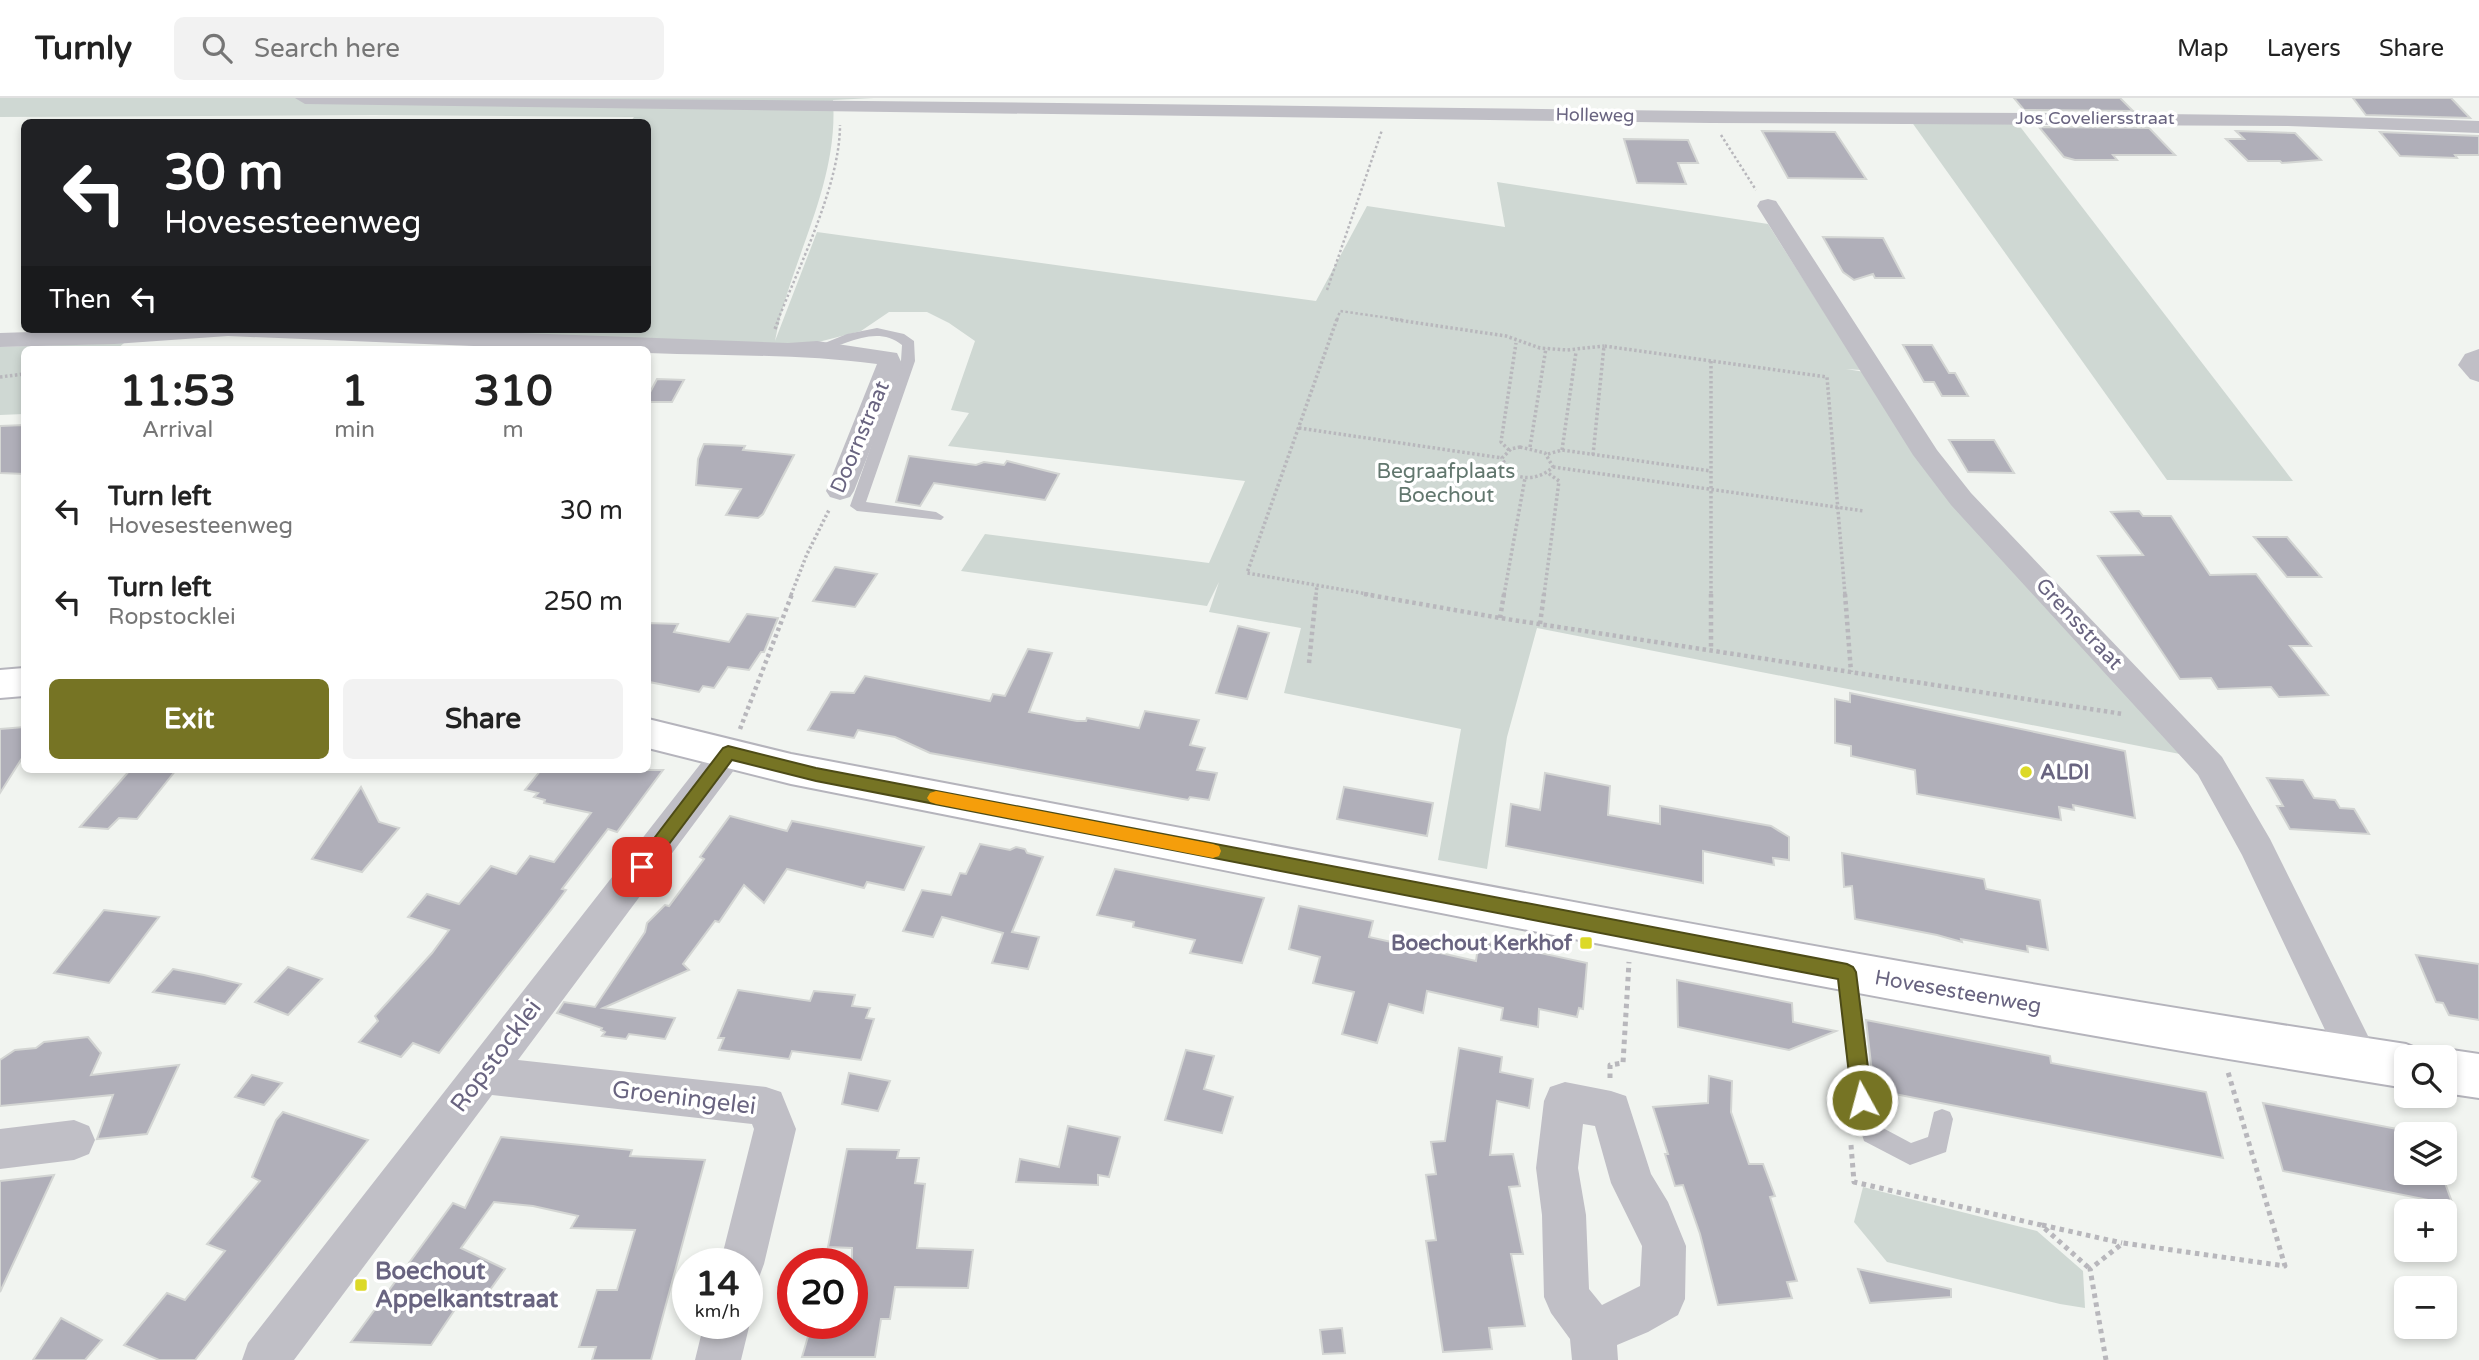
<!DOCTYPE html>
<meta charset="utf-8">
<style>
:root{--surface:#fff;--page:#f2f2f2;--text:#222;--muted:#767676;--line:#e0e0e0;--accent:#767424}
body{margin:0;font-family:"Varela Round",sans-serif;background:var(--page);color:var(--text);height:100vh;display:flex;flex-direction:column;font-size:26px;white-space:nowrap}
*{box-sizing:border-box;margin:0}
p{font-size:23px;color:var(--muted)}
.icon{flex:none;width:38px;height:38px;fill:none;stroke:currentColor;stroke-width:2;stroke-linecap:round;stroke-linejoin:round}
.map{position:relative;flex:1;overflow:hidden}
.drawer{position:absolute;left:21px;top:248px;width:630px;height:427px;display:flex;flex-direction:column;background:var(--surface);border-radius:10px;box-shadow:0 4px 10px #0003}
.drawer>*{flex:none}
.banner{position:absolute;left:21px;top:21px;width:630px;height:214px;border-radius:10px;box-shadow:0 4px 10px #0003;background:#202124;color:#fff;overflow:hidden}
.buttons{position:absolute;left:2394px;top:947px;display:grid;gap:14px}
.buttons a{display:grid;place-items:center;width:63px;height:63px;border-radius:10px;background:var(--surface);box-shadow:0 4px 10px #0003;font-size:35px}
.speed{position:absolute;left:672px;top:1150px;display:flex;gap:14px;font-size:35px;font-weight:700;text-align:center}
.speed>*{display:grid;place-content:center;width:91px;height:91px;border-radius:50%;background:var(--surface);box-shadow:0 4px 10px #0003;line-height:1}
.speed small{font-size:18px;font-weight:400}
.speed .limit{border:10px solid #d22;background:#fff;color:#111}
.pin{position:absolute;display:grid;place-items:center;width:60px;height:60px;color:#fff;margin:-30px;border-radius:14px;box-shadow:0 4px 10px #0006}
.me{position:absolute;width:77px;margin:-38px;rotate:353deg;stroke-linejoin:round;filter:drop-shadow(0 0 5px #0008)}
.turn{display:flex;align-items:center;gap:24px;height:147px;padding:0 28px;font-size:32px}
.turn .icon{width:91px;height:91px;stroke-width:2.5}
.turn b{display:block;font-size:49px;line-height:60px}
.then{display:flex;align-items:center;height:66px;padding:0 28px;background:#0003;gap:14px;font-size:26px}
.eta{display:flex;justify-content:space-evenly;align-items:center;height:119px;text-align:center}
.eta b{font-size:42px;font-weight:700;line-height:49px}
.cta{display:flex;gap:14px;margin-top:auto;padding:14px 28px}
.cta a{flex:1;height:80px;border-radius:10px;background:var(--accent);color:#fff;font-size:28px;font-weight:700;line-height:80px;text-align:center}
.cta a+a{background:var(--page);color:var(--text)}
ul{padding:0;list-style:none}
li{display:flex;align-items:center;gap:21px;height:91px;padding:0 28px}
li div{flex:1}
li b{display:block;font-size:26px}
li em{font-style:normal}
header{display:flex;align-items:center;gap:42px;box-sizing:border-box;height:98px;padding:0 35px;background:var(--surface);border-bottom:2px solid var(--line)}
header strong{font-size:33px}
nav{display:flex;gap:38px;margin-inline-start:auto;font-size:24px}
.search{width:490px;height:63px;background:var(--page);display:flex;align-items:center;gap:18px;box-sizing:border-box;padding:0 24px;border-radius:10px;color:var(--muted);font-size:26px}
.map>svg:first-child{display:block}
.green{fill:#cfd8d3}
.building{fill:#b0afb9;stroke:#d3d5d3;stroke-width:2}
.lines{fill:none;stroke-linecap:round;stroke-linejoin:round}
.secondary-casing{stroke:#b5b4bc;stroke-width:4}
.path-far3{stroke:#b8b7bc;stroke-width:2.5;stroke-dasharray:2.5 2.5;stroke-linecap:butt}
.path-far2{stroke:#b8b7bc;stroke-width:3.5;stroke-dasharray:2.5 2.5;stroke-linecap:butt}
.path-far1{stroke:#b8b7bc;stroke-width:4.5;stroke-dasharray:3.5 3.5;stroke-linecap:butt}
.path{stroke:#b8b7bc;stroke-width:5;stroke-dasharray:4.5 4.5;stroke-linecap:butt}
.lane{fill:#c0bfc6;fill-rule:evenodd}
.street{fill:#c0bfc6;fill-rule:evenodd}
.secondary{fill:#fff;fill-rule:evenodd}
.route{fill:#767424;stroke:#4d4b17;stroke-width:2}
.slow{fill:#f59e0b}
.poi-dot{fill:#dcd927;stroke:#fff;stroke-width:2.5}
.labels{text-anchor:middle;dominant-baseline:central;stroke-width:7;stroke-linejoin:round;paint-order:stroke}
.far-street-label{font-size:18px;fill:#696480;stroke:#fff}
.street-label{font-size:21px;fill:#696480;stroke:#fff}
.park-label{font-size:21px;fill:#62776e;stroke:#fff}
.poi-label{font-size:21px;font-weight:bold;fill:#696480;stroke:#fff;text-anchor:start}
.near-street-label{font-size:24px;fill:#696480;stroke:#fff}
.near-poi-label{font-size:24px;font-weight:bold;fill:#696480;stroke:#fff;text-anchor:start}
</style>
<header>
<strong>Turnly</strong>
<div class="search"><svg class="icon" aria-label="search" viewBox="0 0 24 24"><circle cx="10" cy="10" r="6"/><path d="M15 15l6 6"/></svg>Search here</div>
<nav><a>Map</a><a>Layers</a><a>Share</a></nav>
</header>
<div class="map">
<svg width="2479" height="1262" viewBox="0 0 2479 1262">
<rect width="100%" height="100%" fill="#f1f4f0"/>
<g class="green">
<path d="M0 0H874L833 2C839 87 790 162 775 243L817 134 1316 203 1367 108 1505 129 1497 84 1768 126 1861 272 1846 271 1865 274 2190 658 1537 530 1507 639 1487 771 1438 762 1461 631 1284 595 1301 530 1209 514 1219 484 1207 508 961 473 985 436 1209 465 1245 383 948 348 969 315 951 312 975 243 949 225 927 214H889L861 233 803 248 472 237 477 231H648V24H630L634 19H628L373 17 0 19Z"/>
<polygon points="2015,22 2293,383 2167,382 1911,23"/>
<polygon points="124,245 116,252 24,252 24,316 0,317 0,249"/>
<polygon points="1863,1089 2037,1133 2083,1173 2085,1210 2060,1206 1887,1164 1854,1124"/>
</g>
<g class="building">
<polygon points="2014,0 2120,0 2133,13 2024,12"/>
<polygon points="2353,0 2451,0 2470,20 2366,17"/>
<polygon points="2039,29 2149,30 2175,57 2113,57 2117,62 2075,62 2064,59"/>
<polygon points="1762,33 1835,34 1866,81 1788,80"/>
<polygon points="2236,33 2295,35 2321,62 2282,65 2280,63 2248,63 2226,41 2244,41"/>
<polygon points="2380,34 2479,38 2479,57 2455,57 2457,60 2400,58"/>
<polygon points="1624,41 1688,42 1698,65 1678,65 1686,86 1637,85"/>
<polygon points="1823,139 1883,140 1904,180 1875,180 1873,176 1854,182 1843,174"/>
<polygon points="1903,247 1932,247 1949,275 1955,275 1968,298 1942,298 1934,284 1924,284"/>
<polygon points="657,281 684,282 672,304 648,304 648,298"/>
<polygon points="24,327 24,376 0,375 0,328"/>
<polygon points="1949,342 1994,342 2014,375 1968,374"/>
<polygon points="704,346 745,348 743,352 794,357 763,416 758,420 726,417 741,391 696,387 698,361"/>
<polygon points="909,358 976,367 984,364 1004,367 1007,363 1059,376 1045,402 934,385 920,408 896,404"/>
<polygon points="2139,413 2143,418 2171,418 2210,477 2256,476 2311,548 2290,548 2328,597 2279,599 2271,589 2218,591 2211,580 2180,581 2098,458 2143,457 2111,414"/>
<polygon points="2254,439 2287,439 2321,479 2287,479"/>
<polygon points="835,469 877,476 855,509 813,503"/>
<polygon points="747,516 778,520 764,554 761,554 749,572 728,569 714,590 703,588 699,594 649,584 648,586 648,525 678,526 674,534 729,544"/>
<polygon points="1238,528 1269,535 1247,601 1216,595"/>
<polygon points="1028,551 1052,555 1029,614 1077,623 1086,623 1087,620 1139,630 1145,613 1199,622 1190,647 1205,650 1197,672 1217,675 1209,702 1190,699 1188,702 930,655 895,639 858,632 854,640 808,632 831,594 854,595 865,578 990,603 993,596 1005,598"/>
<polygon points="1850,595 2125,653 2135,720 2073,707 2074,712 2059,709 2061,722 1917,696 1915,672 1851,658 1851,648 1835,645 1835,601 1850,604"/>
<polygon points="24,629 24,657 0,695 0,631"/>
<polygon points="130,672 176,672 137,721 119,720 108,731 80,729"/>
<polygon points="541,672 663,672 617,734 608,731 562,791 566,792 554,808 439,955 413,945 401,959 359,944 378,923 375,918 432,855 449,832 408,819 427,796 459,806 491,768 516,776 530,758 554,764 591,715 544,705 545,702 534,699 538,695 525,692"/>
<polygon points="1545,675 1610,688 1608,717 1660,726 1660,708 1771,728 1789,739 1789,762 1773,760 1774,767 1703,753 1703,785 1506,748 1511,706 1540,712"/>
<polygon points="2267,680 2303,682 2314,700 2335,702 2340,710 2354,711 2369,736 2290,731 2277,708 2283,708"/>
<polygon points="361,689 379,724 399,730 362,774 312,761"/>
<polygon points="1344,689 1433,705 1427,738 1337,721"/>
<polygon points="730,718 787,733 792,723 924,749 904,792 867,784 864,790 787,771 764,805 744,787 719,824 715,823 683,866 689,872 603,910 675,920 665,941 629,936 626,941 602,938 605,934 601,932 602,930 557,915 564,904 595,909 645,834 647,825 665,807 669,808 704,761 700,759"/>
<polygon points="980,746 1010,752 1016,749 1025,751 1027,755 1043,759 1012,834 1039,839 1028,871 992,865 1003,835 942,819 933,839 903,833 922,792 951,797 960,775 966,776"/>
<polygon points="1842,755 1984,781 1986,791 2040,802 2048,852 2027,848 2028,854 1961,841 1962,844 1937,837 1855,821 1852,788 1844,789"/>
<polygon points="1115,771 1264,800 1242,865 1190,855 1195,842 1133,829 1134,824 1097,817"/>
<polygon points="1299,808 1373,823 1369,839 1476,863 1479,842 1587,865 1583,911 1579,910 1577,919 1539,911 1538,929 1501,922 1503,910 1427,893 1423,915 1389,906 1377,945 1342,936 1354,894 1313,885 1320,859 1289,851"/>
<polygon points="104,812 159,819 109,885 54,875"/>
<polygon points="2416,857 2479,866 2479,922 2449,917 2443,905 2436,904"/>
<polygon points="288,869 322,881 288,917 255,904"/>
<polygon points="173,871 204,877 241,886 225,906 153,894"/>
<polygon points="1677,882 1792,905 1793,924 1836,933 1789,952 1678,929"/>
<polygon points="738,892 810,903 814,893 855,897 852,908 870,910 866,920 874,921 861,962 792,953 789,961 719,952 724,940 718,940"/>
<polygon points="1866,922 2050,958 2051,965 2206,994 2223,1060 1874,992"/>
<polygon points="88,939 101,955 91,977 179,967 147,1036 97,1041 113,997 0,1008 0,962 15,952 36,950 44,944"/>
<polygon points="1459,950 1502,959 1500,974 1533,981 1529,1010 1497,1003 1490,1057 1513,1056 1520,1088 1509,1089 1523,1156 1511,1156 1525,1228 1489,1230 1492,1251 1443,1254 1426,1143 1436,1142 1426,1077 1436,1076 1431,1044 1445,1043"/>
<polygon points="1186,952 1214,958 1204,991 1233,999 1222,1035 1165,1022"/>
<polygon points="849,975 890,983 878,1013 842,1006"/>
<polygon points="252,977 282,985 264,1007 235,999"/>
<polygon points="1709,978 1732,983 1731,1014 1749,1066 1763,1066 1775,1098 1770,1099 1797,1183 1787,1184 1792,1200 1718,1207 1700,1136 1683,1087 1675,1088 1665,1056 1668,1056 1653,1009 1708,1005"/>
<polygon points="2263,1005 2423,1036 2406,1036 2406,1074 2441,1074 2453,1107 2283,1073"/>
<polygon points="283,1014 368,1042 195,1262 159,1262 124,1247 167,1195 185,1202 225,1153 207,1146 260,1083 252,1079 276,1022"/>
<polygon points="1068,1028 1120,1039 1109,1079 1098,1077 1098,1087 1016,1084 1020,1061 1059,1069"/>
<polygon points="501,1039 632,1052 630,1058 705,1062 651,1262 592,1262 596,1249 579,1249 597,1192 617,1192 635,1132 571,1130 578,1118 533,1108 494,1104 461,1150 505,1171 487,1196 479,1201 466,1195 431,1247 351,1244 453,1105 465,1110"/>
<polygon points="847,1051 899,1052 897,1060 919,1060 915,1085 925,1086 917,1150 973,1152 968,1190 895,1189 890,1221 881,1221 875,1259 802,1259 812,1225 852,1225 852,1150 828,1149"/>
<polygon points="54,1077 31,1127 0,1194 0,1083"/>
<polygon points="1858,1171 1951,1191 1951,1199 1870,1205"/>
<polygon points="61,1220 102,1242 85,1262 33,1262"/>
<polygon points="1342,1230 1345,1255 1323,1256 1320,1232"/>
</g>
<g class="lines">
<g class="secondary-casing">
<g id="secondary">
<polygon points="24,570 24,598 0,600 0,572"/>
<path d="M648 621 791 656C1329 757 1865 865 2406 946L2423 953 2425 959H2406V990C1865 904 1328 792 791 686L648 650Z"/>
<polygon points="2445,951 2479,956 2479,1000 2445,995 2445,959 2428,959"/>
</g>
</g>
<g class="path-far3">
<polyline points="1721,37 1756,92"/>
<polyline points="1327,192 1382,32"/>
<path d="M778 222C800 166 840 86 840 27"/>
<polyline points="1337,222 1340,213 1403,222"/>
</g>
<g class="path-far2">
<polyline points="1337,221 1247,475 1373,497"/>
<polyline points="1391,221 1506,238 1540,250 1567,252 1604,248"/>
<polyline points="775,231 779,221"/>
<polyline points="1711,263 1711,497"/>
<polyline points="0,279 24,276"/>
<polyline points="1299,330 1502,360"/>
<path d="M1520 349 1545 355 1553 369C1540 381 1524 383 1509 374L1502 360 1511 351Z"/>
<polyline points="1530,349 1546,250"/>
<polyline points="1509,352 1501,344 1516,245"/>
<polyline points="1562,352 1576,254"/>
<polyline points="1548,356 1562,352 1711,373"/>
<polyline points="1593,357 1604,248 1827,279 1845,497"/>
<polyline points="1553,369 1864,413"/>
<polyline points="791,497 807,456 829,412"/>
<polyline points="1316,497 1317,487"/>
<polyline points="1504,497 1525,380"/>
<polyline points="1544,497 1559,383 1548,375"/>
</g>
<g class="path-far1">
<polyline points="1364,496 1500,520 2123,616"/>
<polyline points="1711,496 1711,552"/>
<polyline points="1845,496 1851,574"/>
<polyline points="1500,520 1504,496"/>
<polyline points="1540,526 1544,496"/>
<polyline points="1309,565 1316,496"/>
<polyline points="740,631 792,496"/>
</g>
<g class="path">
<polyline points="1610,980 1610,967 1623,965 1629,864"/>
<polyline points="1851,1047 1854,1084 2041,1127 2090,1171"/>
<polyline points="2042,1127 2122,1145"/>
<polyline points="2106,1262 2090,1171 2123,1145 2285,1168 2228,974"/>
</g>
<g class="lane">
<path d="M877 230 904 236 914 243 915 263 866 404 936 414 944 419 941 422 857 413 850 408 901 263 902 247C876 226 845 247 817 255L810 251 847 236Z"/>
<polygon points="1847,865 1854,868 1857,874 1873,1002 1881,1029 1911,1045 1928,1039 1934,1014 1942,1011 1950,1014 1953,1021 1946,1054 1910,1067 1864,1043 1851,1002 1837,874 1840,868"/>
</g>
<g class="street">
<path d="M295 0C763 0 1232 7 1700 13 1960 16 2219 13 2479 23V35L2288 28 1710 25 305 6Z"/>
<polygon points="1768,101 1776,103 1937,352 1971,395 2222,659 2270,741 2373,948 2379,961 2373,974 2359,979 2345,974 2242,757 2198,677 1951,407 1913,357 1757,108 1760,103"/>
<path d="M122 231H418L788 245 817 243 897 255 903 268 854 393 850 399 840 402 830 399 826 393 877 266C801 256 724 258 648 255V252H572L228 238 114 246 0 249V235Z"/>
<polygon points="2479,251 2479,284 2470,281 2458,267 2465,256"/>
<polygon points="728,642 740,646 745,655 740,664 518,962 766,989 781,994 796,1031 764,1166 758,1182 747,1186 747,1166 720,1166 754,1031 752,1026 492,997 294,1262 242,1262 248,1245 716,646"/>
<path d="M1565 984 1611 993 1626 998 1651 1076 1668 1104 1686 1148 1685 1201 1678 1217 1648 1234 1617 1247 1618 1262H1572L1570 1241 1551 1215 1544 1199 1542 1117 1536 1070 1544 1003 1550 989ZM1583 1026 1595 1028 1611 1085 1642 1148 1640 1188 1602 1207 1589 1191 1586 1117 1578 1070Z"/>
<polygon points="74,1022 89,1028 95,1042 89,1056 74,1062 0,1071 0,1031"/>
<polygon points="747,1218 750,1225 741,1262 695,1262 704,1225 747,1225"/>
</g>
<use href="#secondary" class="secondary"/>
</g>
<polygon class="route" points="728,648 816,670 1847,866 1853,869 1856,874 1872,1002 1869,1008 1862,1011 1855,1008 1852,1002 1838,881 816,683 732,662 648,774 636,774 633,769 636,764 723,650"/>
<polygon class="slow" points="936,693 1213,746 1219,748 1221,753 1219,758 1213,760 936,706 930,704 927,700 930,695"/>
<g class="poi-dot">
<circle cx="2026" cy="674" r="7"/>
<rect x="1579" y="838" width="14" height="14" rx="3.5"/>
<rect x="354" y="1180" width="14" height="14" rx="3.5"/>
</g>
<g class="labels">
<g class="far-street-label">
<text transform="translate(1595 17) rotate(1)">Holleweg</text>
<text x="2095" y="20">Jos Coveliersstraat</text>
</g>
<g class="street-label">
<text transform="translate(860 339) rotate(-67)">Doornstraat</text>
<text transform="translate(2079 526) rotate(47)">Grensstraat</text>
<text transform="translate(1958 894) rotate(10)">Hovesesteenweg</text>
</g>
<g class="park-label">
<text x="1446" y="373">Begraafplaats<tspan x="1446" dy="24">Boechout</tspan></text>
</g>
<g class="poi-label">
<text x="2040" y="674">ALDI</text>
<text x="1572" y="845" text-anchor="end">Boechout Kerkhof</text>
</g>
<g class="near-street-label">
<text transform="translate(496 958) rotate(-53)">Ropstocklei</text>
<text transform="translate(684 1000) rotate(7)">Groeningelei</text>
</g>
<g class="near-poi-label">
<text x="375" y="1173">Boechout<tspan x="375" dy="28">Appelkantstraat</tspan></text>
</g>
</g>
</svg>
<div class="buttons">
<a><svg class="icon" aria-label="search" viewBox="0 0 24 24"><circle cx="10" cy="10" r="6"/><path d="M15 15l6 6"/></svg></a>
<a><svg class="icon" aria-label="layers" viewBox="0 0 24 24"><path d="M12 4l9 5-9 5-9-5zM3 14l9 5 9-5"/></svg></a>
<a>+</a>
<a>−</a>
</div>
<div class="speed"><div>14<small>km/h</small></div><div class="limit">20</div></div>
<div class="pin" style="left:642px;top:769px;background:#d93025"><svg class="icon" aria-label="arrive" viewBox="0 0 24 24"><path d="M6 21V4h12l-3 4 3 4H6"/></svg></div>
<svg class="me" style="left:1862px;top:1002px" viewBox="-20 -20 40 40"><circle r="17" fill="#767424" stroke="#fff" stroke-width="3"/><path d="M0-11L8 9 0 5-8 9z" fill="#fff"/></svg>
<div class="banner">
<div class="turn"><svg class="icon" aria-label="left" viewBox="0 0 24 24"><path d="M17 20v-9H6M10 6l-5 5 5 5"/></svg><div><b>30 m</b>Hovesesteenweg</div></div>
<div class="then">Then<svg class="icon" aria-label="left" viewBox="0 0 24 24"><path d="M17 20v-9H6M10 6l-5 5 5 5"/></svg></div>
</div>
<section class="drawer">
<div class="eta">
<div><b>11:53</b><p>Arrival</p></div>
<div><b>1</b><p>min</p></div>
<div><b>310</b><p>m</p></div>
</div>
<ul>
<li><svg class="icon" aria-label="left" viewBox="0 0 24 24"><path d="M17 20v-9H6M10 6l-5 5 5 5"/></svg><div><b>Turn left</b><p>Hovesesteenweg</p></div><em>30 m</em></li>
<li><svg class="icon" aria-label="left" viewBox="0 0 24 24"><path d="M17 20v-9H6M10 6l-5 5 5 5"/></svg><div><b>Turn left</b><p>Ropstocklei</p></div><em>250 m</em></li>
</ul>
<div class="cta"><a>Exit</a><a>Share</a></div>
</section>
</div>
